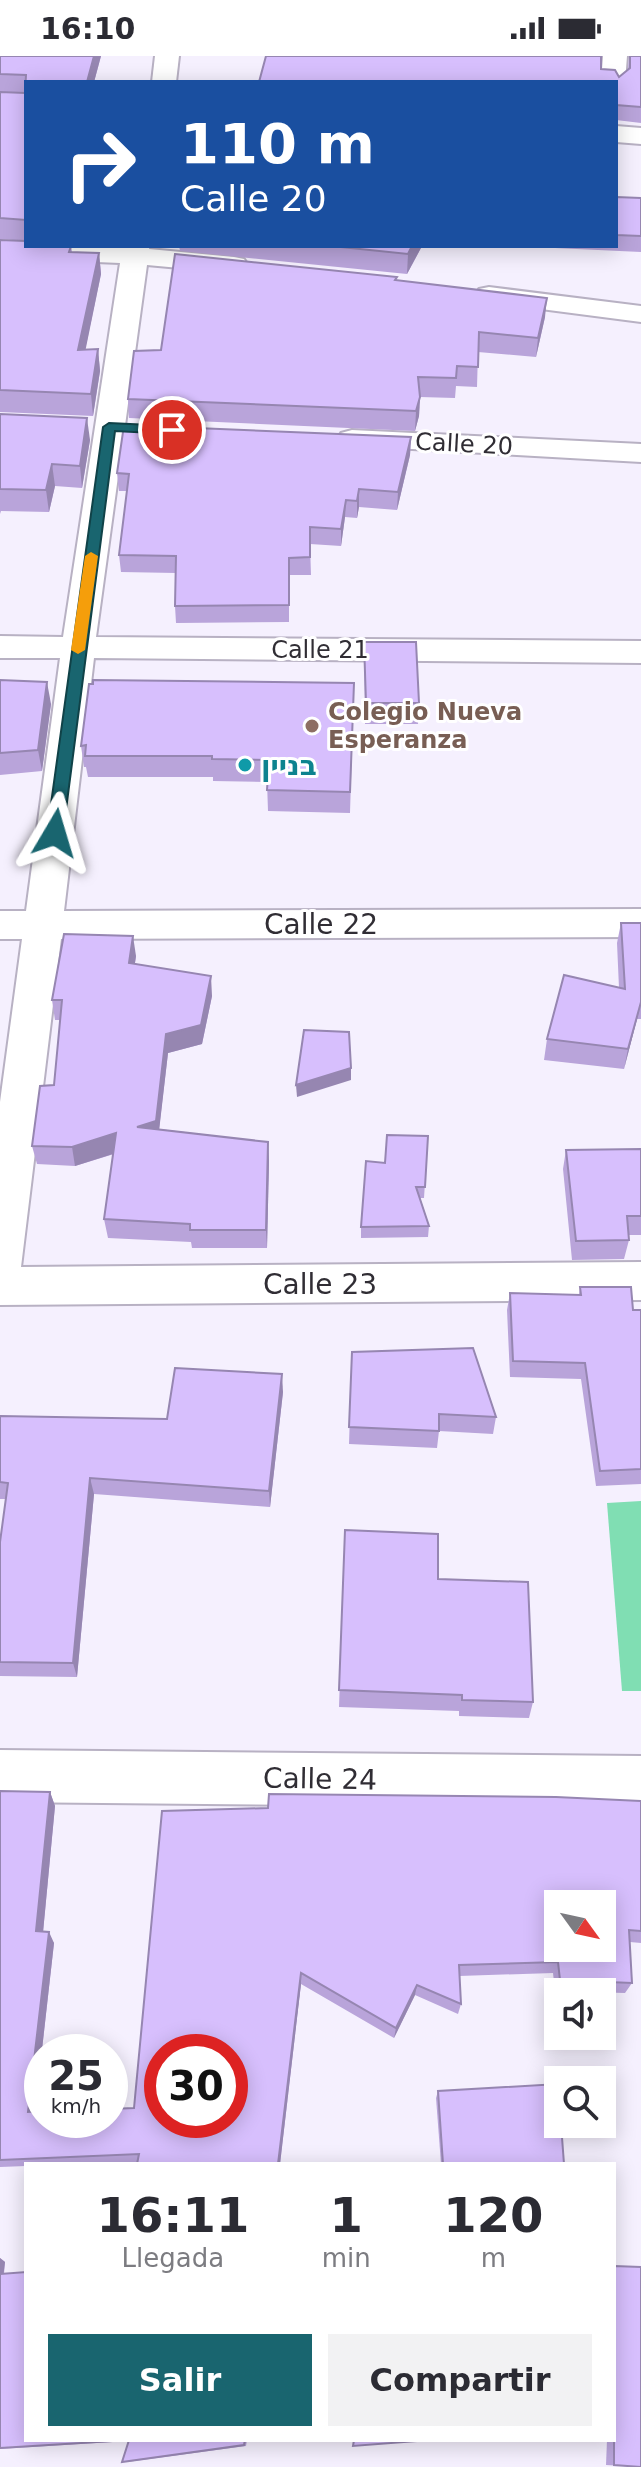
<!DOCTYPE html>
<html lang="es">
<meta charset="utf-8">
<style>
:root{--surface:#fff;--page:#f2f2f3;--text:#2b2b33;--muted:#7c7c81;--accent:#19656f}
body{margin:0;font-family:"DejaVu Sans","Noto Sans Hebrew",sans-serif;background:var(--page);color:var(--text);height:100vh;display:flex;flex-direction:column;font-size:30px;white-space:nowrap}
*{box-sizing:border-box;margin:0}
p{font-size:26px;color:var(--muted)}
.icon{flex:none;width:44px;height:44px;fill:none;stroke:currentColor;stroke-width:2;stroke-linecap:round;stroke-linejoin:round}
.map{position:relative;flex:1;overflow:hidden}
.sheet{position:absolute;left:24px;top:2106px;width:592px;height:280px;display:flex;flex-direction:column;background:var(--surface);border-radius:0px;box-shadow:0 4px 20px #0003}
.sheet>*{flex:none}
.top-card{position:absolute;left:24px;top:24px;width:594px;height:168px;border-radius:0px;box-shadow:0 4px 20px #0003;background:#1a4fa0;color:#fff;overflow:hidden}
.needle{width:52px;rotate:123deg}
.tools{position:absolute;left:544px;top:1834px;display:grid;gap:16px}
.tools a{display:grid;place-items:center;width:72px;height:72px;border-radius:0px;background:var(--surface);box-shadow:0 4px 20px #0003;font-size:40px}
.speed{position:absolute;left:24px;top:1978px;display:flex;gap:16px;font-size:40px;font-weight:700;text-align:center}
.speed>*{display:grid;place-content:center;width:104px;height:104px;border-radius:50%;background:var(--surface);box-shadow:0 4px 20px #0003;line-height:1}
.speed small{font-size:20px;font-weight:400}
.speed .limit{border:12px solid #d22;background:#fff;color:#111}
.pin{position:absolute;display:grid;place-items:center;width:68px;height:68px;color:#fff;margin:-34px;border:4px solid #fff;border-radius:50%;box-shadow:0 2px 8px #0007}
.me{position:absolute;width:88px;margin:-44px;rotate:7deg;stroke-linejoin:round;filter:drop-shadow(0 0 6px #0008)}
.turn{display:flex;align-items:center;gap:28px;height:168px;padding:0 24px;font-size:36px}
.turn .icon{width:104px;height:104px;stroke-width:2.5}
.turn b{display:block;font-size:56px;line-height:68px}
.eta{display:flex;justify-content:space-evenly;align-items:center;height:136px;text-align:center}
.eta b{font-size:48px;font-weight:700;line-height:56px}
.action{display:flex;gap:16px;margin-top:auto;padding:16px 24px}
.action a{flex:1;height:92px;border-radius:0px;background:var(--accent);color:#fff;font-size:32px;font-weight:700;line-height:92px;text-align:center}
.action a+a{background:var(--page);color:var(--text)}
.status{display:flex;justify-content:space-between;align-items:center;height:56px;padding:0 40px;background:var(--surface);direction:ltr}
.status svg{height:22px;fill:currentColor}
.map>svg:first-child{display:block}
.green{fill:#80deb3}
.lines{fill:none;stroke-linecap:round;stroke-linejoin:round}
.minor-casing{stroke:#b8b1c3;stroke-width:4}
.minor{fill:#fff;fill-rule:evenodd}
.wall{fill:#b9a4da}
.shaded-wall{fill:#9686b1}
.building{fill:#d7bffd;stroke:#9686b1;stroke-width:2;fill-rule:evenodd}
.route{fill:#19656f;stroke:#104248;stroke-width:2}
.slow{fill:#f59e0b}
.education-dot{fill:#8d6e63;stroke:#fff;stroke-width:3}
.culture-dot{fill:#0f9aa8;stroke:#fff;stroke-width:3}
.labels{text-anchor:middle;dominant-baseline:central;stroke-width:6;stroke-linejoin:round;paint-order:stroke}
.far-street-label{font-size:24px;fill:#302d34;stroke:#fff}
.far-education-label{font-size:24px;font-weight:bold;fill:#785e54;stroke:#fff;text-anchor:start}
.culture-label{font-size:28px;font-weight:bold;fill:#0d838f;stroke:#fff;text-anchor:start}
.street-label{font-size:28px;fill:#302d34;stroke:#fff}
</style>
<div class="status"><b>16:10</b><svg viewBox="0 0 49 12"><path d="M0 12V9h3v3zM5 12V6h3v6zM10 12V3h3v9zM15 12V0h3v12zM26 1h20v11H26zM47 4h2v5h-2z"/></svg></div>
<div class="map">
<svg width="641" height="2411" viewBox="0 0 641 2411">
<rect width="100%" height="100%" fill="#f5f0fe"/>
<polygon class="green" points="641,1445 641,1635 622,1635 607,1447"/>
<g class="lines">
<g class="minor-casing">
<g id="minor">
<polygon points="155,0 179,0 176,26 152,26"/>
<polygon points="603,0 627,0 625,26 622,31 616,33 616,26 601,26"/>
<polygon points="616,70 641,72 641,88 616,86"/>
<polygon points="0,186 26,187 26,190 150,190 149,193 234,201 244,203 248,209 244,215 234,217 147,209 96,581 641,585 641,607 94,602 64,855 641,853 641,881 61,883 21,1211 641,1206 641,1244 0,1249 0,1046 22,883 0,883 0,855 26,855 60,602 0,602 0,580 63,581 120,207 0,202"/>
<polygon points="489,231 641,250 641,266 479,245 475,239 479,233"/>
<polygon points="352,374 641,388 641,406 341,389 337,383 341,377"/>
<polygon points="0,1694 641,1700 641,1752 0,1746"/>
</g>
</g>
<use href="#minor" class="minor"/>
</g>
<g class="wall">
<polygon points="0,0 101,0 94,26 26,26 26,185 0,183"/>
<polygon points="629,0 641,0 641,67 616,64 616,26 601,13 619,21 628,13"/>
<polygon points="616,141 641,142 641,196 555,192 555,190 616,190"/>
<polygon points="0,184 26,190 71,190 72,196 99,197 101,218 85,294 98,293 100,315 93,360 0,356"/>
<polygon points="179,190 422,190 407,218 180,195"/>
<polygon points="397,224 545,261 536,301 478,296 477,331 456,330 455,342 420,341 419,360 415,375 129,362 128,343 161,294"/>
<polygon points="0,358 90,384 82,432 55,430 49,456 1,455 0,458"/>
<polygon points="411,381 410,399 397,454 359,451 357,462 345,461 341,490 310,488 311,519 289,519 289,566 176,567 175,550 176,517 121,516 119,499 127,435 119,435 117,417"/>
<polygon points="364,586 419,647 418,668 365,668"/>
<polygon points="0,624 51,648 42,715 0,719 0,721"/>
<polygon points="354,627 350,757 268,755 267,726 213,725 213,721 88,721 86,711 84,711 81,690 93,628"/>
<polygon points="621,867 641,867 641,963 637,963 624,1013 544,1004 547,983 619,932 617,887"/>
<polygon points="136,900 135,907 212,940 202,988 168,997 159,1073 268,1086 269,1105 267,1192 192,1192 191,1186 108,1182 104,1163 114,1098 75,1110 37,1108 32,1090 54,1029 60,964 55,964 52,944"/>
<polygon points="428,1080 424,1142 420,1142 429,1170 428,1181 361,1182 361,1171 385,1107"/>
<polygon points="641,1093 641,1179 628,1179 629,1184 624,1203 572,1204 563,1113 566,1094"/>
<polygon points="580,1231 633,1254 641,1254 641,1428 596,1430 581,1323 510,1321 507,1254 510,1237 579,1239"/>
<polygon points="352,1296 496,1361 493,1378 439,1375 437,1392 349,1388"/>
<polygon points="283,1336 270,1451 94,1438 77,1621 0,1620 0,1486 6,1443 0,1443 0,1360 167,1363"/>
<polygon points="345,1474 438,1523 533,1646 529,1662 459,1660 459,1655 339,1651"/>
<polygon points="0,1735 50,1736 55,1750 43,1876 54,1887 35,2056 134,2052 162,1755 641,1745 641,1887 630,1886 632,1927 625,1937 555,1935 553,1917 459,1920 461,1948 458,1958 415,1939 394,1982 301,1928 280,2108 137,2108 138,2106 79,2108 26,2108 26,2110 0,2111"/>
<polygon points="438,2035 564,2108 441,2108 436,2042"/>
<polygon points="0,2202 5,2206 4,2218 247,2384 246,2390 127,2406 128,2385 0,2393"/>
<polygon points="607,2384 614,2384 641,2411 606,2409"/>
</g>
<g class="shaded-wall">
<polygon points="94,0 101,0 94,26 87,26"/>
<polygon points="412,190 422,190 407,218 408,198"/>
<polygon points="99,197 101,218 81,316 78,294"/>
<polygon points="547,242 545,261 536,301 538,282"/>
<polygon points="98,293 100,315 93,360 91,338"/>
<polygon points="420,341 419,360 415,375 416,355"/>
<polygon points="87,362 90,384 82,432 80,410"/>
<polygon points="411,381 410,399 397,454 398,436"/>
<polygon points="52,408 55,430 49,456 46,434"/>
<polygon points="359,433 359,451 357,462 357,445"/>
<polygon points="346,444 345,461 341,490 341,473"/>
<polygon points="47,626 51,648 42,715 38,694"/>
<polygon points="133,880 136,900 132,926 129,907"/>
<polygon points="211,920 212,940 202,988 168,997 158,1084 137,1071 166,978"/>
<polygon points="641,946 637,963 624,1013 628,993"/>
<polygon points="351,1012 351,1024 297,1041 296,1029"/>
<polygon points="116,1077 119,1096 75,1110 72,1091"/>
<polygon points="268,1086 269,1105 267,1192 266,1174"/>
<polygon points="282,1318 283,1336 270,1451 269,1435"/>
<polygon points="90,1422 94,1438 77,1621 73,1607"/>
<polygon points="50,1736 55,1750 42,1887 36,1875"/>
<polygon points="49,1876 54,1887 34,2064 28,2056"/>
<polygon points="301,1917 301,1928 280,2108 278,2108"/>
<polygon points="417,1929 415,1939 394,1982 396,1972"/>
<polygon points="0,2202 5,2206 3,2222 0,2221"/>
</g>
<g class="building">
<polygon points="0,0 94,0 87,26 26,26 26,164 0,162 0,36 25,37 26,19 0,18"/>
<polygon points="266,0 601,0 601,13 615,14 619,21 630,12 630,0 641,0 641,51 616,49 616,26 259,26"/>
<polygon points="616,141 641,142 641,180 616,179"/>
<polygon points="0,184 26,185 26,190 71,190 69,196 99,197 78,294 98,293 91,338 0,334"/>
<polygon points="331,190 412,190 408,198"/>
<polygon points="175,198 397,221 395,224 547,242 538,282 479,276 478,311 457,310 456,322 418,321 420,341 416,355 128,343 134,295 161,294"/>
<polygon points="0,358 87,362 80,410 52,408 46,434 0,433"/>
<polygon points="124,369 411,381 398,436 359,433 357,445 346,444 341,473 310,471 310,501 289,502 289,549 175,550 176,500 119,499 129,418 117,417"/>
<polygon points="364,586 416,586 419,647 366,647"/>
<polygon points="0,624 47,626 38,694 0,697"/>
<polygon points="93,624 354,627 350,736 267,734 269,704 212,703 212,700 85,700 86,689 81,690 89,628 93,628"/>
<polygon points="621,867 641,867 641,946 628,993 547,983 564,919 625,933"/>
<polygon points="64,878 133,880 129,907 211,920 201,969 166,978 156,1065 137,1071 268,1086 266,1174 190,1174 190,1168 104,1163 116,1077 72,1091 32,1090 40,1030 54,1029 62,944 52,944"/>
<polygon points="304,974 349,976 351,1012 296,1029"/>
<polygon points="387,1079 428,1080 425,1131 416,1131 429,1170 361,1171 366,1105 385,1107"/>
<polygon points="641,1093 641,1160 627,1160 629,1184 576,1185 566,1094"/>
<polygon points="580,1231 631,1231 633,1254 641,1254 641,1413 600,1415 585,1307 513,1305 510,1237 581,1239"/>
<polygon points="473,1292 496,1361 439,1358 439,1375 349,1371 352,1296"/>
<polygon points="175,1312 282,1318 269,1435 90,1422 73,1607 0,1606 0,1486 8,1427 0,1426 0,1360 167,1363"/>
<polygon points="345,1474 438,1478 438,1523 528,1526 533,1646 462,1644 462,1639 339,1634"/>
<path d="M0 1735 50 1736 36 1875 49 1876 28 2056 42 2055V2064H110V2053L134 2052 162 1755 268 1752 269 1738 556 1741 641 1745V1875L629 1874 632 1927 560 1924 558 1906 459 1909 461 1948 417 1929 396 1972 301 1917 278 2108H137L139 2098 0 2104ZM558 1848H602V1892H558ZM162 1996H230V2064H162Z"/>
<polygon points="558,2028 558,2068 561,2068 564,2108 443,2108 438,2035"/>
<polygon points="614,2210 641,2211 641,2411 614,2409"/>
<polygon points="26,2216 26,2384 245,2384 244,2389 122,2406 129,2384 0,2392 0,2218"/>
<polygon points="354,2384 430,2384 353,2390"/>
</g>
<polygon class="route" points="109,367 172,370 178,374 172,378 115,375 63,777 55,782 47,777 103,371"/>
<polygon class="slow" points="91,496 98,500 85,594 78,598 71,594 85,500"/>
<circle class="education-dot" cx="312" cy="670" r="8"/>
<circle class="culture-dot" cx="245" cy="709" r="8"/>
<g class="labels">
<g class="far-street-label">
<text transform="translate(464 388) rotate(3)">Calle 20</text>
<text x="320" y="594">Calle 21</text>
</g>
<g class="far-education-label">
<text x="328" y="656">Colegio Nueva<tspan x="328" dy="28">Esperanza</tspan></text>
</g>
<g class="culture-label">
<text x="261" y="709">בניין</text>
</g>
<g class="street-label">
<text x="321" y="868">Calle 22</text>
<text x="320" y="1228">Calle 23</text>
<text transform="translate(320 1723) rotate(1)">Calle 24</text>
</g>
</g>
</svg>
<div class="tools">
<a><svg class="needle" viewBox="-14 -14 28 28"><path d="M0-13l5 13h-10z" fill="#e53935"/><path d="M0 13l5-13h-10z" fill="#7c7c81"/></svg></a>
<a><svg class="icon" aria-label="sound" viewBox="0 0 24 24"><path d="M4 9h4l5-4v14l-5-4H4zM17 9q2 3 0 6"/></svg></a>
<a><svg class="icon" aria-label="search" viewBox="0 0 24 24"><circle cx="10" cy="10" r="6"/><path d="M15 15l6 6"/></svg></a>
</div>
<div class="speed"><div>25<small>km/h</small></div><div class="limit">30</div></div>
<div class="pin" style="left:172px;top:374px;background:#d93025"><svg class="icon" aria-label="arrive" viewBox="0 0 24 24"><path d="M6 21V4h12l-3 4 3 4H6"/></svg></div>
<svg class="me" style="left:55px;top:777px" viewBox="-20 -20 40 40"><path d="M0-17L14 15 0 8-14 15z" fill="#19656f" stroke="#fff" stroke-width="4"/></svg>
<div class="top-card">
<div class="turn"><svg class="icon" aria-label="right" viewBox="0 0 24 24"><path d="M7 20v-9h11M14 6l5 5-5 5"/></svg><div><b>110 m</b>Calle 20</div></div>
</div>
<section class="sheet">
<div class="eta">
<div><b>16:11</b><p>Llegada</p></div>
<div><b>1</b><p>min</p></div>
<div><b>120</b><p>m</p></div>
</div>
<div class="action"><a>Salir</a><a>Compartir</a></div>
</section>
</div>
